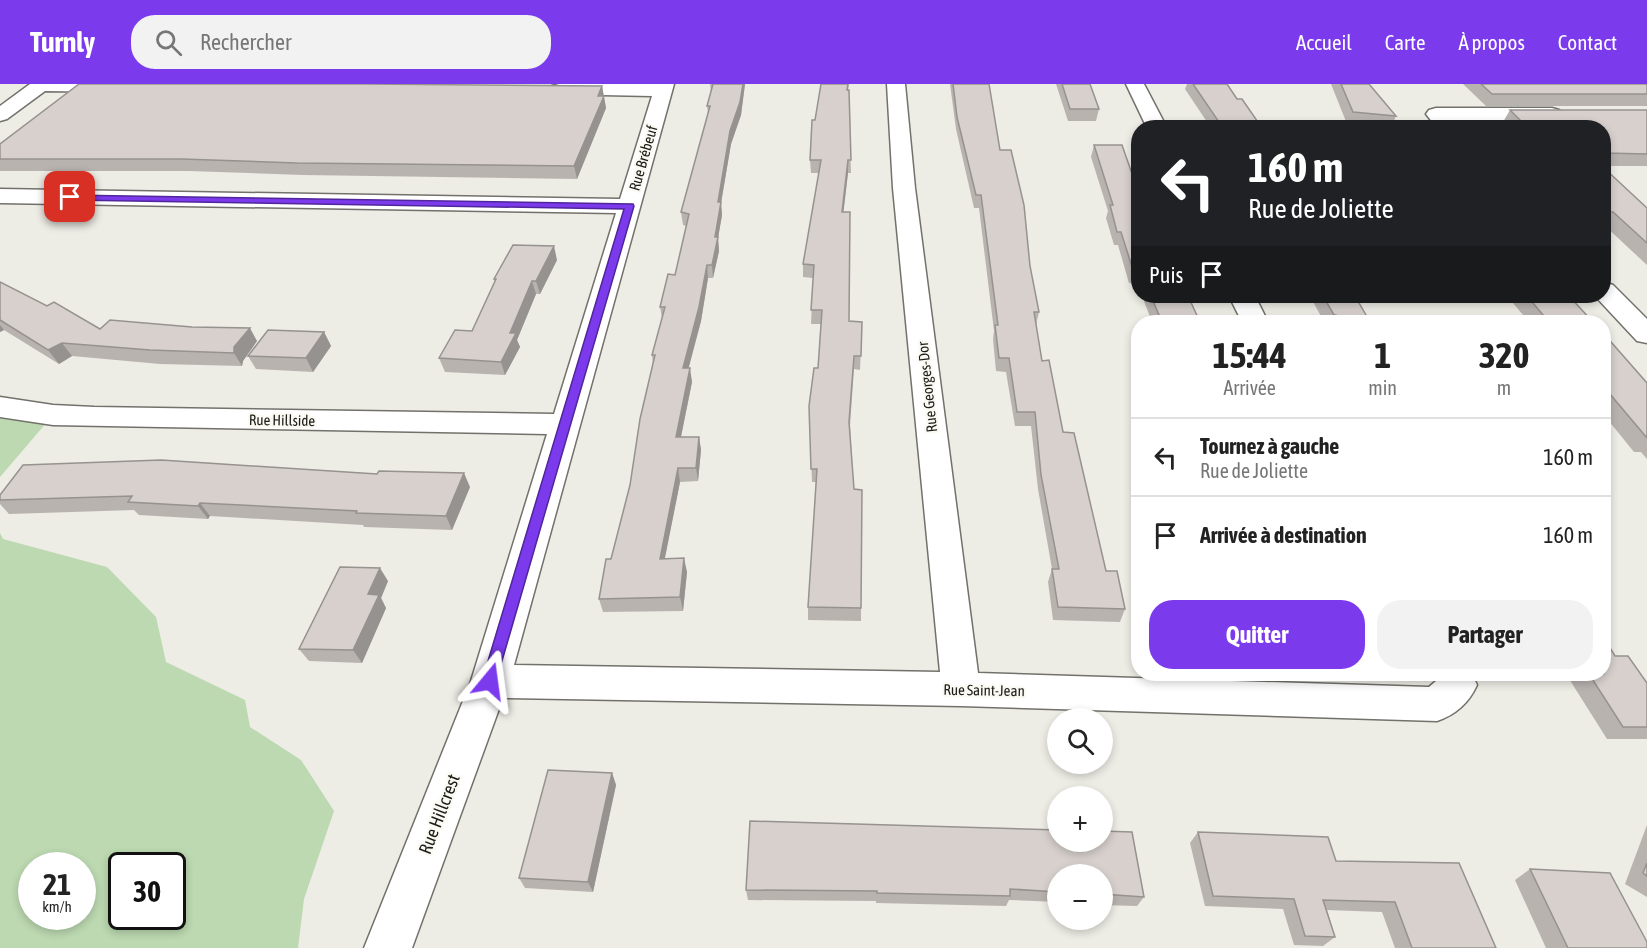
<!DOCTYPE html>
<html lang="fr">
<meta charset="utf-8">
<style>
:root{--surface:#fff;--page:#f2f2f2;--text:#222;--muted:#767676;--line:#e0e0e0;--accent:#7c3aed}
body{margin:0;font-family:"Asap Condensed",sans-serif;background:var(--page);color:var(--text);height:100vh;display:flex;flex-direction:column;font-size:22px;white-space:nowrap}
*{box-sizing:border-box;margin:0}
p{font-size:20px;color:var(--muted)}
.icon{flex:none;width:33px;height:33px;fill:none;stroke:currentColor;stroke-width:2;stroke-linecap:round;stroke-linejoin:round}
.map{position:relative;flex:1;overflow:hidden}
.side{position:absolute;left:1131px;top:231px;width:480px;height:366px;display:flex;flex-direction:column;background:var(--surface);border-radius:24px;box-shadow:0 3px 9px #0003}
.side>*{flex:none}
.guide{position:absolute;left:1131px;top:36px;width:480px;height:183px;border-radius:24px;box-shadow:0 3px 9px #0003;background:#202124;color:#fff;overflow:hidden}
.controls{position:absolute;left:1047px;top:624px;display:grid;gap:12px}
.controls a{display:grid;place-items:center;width:66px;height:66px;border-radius:50%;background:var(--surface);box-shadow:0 3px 9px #0003;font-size:30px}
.speed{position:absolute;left:18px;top:768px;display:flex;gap:12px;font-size:30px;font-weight:700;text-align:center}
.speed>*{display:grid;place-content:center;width:78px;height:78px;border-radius:50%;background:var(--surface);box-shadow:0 3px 9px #0003;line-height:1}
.speed small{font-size:15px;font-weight:400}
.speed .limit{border:3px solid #111;border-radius:9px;background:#fff;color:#111}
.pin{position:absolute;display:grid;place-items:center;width:51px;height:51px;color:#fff;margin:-26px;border-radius:12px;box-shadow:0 3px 9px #0006}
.me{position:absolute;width:66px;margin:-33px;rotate:16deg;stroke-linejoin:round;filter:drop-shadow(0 0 4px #0008)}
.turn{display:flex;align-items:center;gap:21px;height:126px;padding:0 18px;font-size:27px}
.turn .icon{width:78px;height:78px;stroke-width:2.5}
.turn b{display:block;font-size:42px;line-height:51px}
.then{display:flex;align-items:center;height:57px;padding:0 18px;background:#0003;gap:12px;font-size:22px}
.eta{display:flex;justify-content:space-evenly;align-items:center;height:102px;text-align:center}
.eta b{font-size:36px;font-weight:700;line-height:42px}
.primary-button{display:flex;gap:12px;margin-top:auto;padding:12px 18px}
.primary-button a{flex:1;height:69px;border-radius:24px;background:var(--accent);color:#fff;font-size:24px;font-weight:700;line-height:69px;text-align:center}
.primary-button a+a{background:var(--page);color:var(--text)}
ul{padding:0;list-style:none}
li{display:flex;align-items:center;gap:18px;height:78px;padding:0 18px;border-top:2px solid var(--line)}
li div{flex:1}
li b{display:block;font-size:22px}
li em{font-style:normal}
header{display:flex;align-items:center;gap:36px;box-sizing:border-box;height:84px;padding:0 30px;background:var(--accent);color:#fff}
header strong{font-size:28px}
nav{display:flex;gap:33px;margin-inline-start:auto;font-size:21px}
.search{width:420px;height:54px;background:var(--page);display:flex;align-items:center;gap:15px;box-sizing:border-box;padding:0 21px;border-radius:24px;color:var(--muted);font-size:22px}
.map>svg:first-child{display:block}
.green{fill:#bcd9b1;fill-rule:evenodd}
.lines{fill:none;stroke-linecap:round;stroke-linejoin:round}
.minor-casing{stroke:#72716b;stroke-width:3}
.minor{fill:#fff;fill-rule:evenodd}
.wall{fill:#b9b3b0}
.shaded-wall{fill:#969290}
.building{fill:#d7d0cd;stroke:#969290;stroke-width:1.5}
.route{fill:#7c3aed;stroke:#51269a;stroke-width:1.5}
.labels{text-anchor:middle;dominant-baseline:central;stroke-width:4.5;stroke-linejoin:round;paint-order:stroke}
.street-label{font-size:15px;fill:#1c1c19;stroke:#faf9f2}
.near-street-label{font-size:18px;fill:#1c1c19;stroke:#faf9f2}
</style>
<header>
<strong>Turnly</strong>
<div class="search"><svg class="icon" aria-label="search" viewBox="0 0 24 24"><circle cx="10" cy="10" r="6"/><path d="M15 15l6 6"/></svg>Rechercher</div>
<nav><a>Accueil</a><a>Carte</a><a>À propos</a><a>Contact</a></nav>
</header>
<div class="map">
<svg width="1647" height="864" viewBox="0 0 1647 864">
<rect width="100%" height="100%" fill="#edece5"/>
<g class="green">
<polygon points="0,323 53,331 0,393"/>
<path d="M0 449 3 455 107 483 156 533 166 578 245 616 250 643 301 676 334 727 304 815 298 864H0ZM32 782H82V832H32ZM122 782H172V832H122Z"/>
</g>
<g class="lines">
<g class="minor-casing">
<g id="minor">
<polygon points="30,0 131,0 133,2 130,6 123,8 45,7 7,35 0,37 0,22"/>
<path d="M559 0H674L514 581 940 588 893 104 887 0H905L915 104 978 589 1429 603 1436 597 1433 590H1472L1477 601C1469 619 1455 631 1437 637L961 622 503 614 412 864H364L471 597 547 350 53 341 0 333V313L53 321 94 323 554 330 616 129 0 119V105L620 115 652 12 552 10 549 6 552 2Z"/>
<polygon points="1126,0 1144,0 1167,44 1147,44"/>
<polygon points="1436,24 1552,24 1559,26 1562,30 1559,34 1552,36 1453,36 1459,44 1437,44 1426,30 1429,26"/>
<polygon points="1604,198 1613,201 1647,235 1647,259 1637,257 1595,212 1604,212"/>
<polygon points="1229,212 1255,212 1268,238 1242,238"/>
</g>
</g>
<use href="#minor" class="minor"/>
</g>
<g class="wall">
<polygon points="710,0 745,0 741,31 731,60 721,119 722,131 718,154 719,167 713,194 708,194 701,237 688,284 692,298 681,353 699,353 701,366 698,397 680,398 665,474 687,488 683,527 603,528 599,515 611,475 630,401 653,280 652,271 662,234 660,223 675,191 686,142 683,141 681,128 708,29 707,22 711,8"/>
<polygon points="849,0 848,6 851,89 848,89 843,128 849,237 862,238 860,286 854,285 850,342 861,524 861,537 808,536 808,523 816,398 812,398 809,322 818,284 821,240 811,240 813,194 803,193 803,180 819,89 811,89 810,76 815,36"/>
<polygon points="950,0 989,0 1000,66 1030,182 1039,228 1036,241 1042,277 1106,487 1125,525 1120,538 1053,536 1048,498 1052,485 1038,405 1031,342 1015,342 1006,288 996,287 993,255 994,247 979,124 974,124 956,45"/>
<polygon points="1056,0 1090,0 1099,25 1096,37 1068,37"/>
<polygon points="1187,0 1227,0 1237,15 1262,44 1211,44 1185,5"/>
<polygon points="1331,0 1369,0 1396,32 1391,44 1347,40"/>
<polygon points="1463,0 1647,0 1647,22 1486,22"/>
<polygon points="602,2 606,24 577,95 303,91 189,87 0,87 0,60"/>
<polygon points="1510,26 1647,26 1647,82 1604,82 1604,44 1508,44 1503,38"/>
<polygon points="1094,61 1138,107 1138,199 1129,199 1118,161 1114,161 1106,134 1108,127 1091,73"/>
<polygon points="1604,84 1647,124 1647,181 1604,141"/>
<polygon points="557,176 540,210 536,210 517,256 520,263 505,291 445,288 439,274 472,247 495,198 494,195"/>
<polygon points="0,198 47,222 100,245 257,257 243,277 242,282 160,280 72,272 59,280 4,246 0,248"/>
<polygon points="1142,212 1188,212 1200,238 1152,238"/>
<polygon points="1310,212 1355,212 1370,238 1324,238"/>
<polygon points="1507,212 1569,212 1593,238 1529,238"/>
<polygon points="324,248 331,262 313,288 256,285 248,272"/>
<polygon points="1604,250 1647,299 1647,375 1641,368 1634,368 1604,331"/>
<polygon points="470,403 452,446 364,443 363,441 210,432 208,435 139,431 134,426 9,430 0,420 0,411"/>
<polygon points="388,497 381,514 386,524 362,579 309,577 299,565"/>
<polygon points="1615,572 1647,599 1647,655 1607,655 1566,590 1604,590"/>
<polygon points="612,689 616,701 593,808 525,804 519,794"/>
<polygon points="750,737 1058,746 1058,758 1102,758 1102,747 1132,748 1144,813 1137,822 1102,821 1102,790 1058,790 1058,818 1009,816 1006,822 876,819 876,817 748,816 746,806"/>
<polygon points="1647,741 1647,813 1625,800"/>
<polygon points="1198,748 1336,777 1496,864 1395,864 1382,828 1327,826 1335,853 1323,862 1294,861 1283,825 1205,822 1190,759"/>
<polygon points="1530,785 1647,864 1546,864 1515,796"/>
</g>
<g class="shaded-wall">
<polygon points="743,0 745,0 741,31 731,60 721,119 722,131 718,154 719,167 713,194 712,181 718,118 730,47"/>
<polygon points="602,2 606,24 577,95 574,82 598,12"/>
<polygon points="848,76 848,89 842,141 842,128"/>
<polygon points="554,162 557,176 540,210 536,197"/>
<polygon points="707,181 708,194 701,237 685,298 683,284"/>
<polygon points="532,197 536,210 517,256 520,263 505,291 501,278 510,249"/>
<polygon points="0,241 4,246 0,248"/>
<polygon points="250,244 257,257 243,277 242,282 234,269 234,263"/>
<polygon points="324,248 331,262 313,288 306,274"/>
<polygon points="62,259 72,272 59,280 48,266"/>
<polygon points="690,284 692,298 678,367 676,353"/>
<polygon points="699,353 701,366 698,397 696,384"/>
<polygon points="678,384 680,398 662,488 660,475"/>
<polygon points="464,389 470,403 452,446 446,432"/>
<polygon points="200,419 210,432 208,435 198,422"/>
<polygon points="684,474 687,488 683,527 680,513"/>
<polygon points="380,484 388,497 381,514 386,524 362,579 353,566 368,510"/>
<polygon points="612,689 616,701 593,808 588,798"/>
</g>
<g class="building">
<polygon points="79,0 366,0 602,2 598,12 604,12 574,82 297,79 182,75 0,75 0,60"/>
<polygon points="713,0 743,0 740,18 730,47 718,118 721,118 715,153 718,153 712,181 707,181 699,223 683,284 690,284 676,353 699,353 696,384 678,384 660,475 684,474 680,513 599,515 606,475 611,475 630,401 640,335 655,271 652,271 665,223 660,223 668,190 675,191 689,130 681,128 710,22 707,22"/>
<polygon points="821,0 848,0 847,6 849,6 851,76 848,76 842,128 850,128 849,237 862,238 861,272 854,272 849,338 854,405 862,406 861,524 808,523 817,385 811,385 809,322 814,284 818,284 822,226 811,226 814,181 803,180 821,76 810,76 812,36 815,36"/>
<polygon points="953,0 989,0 1000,66 1011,66 1024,121 1030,182 1039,228 1034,228 1042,277 1049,276 1063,348 1074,349 1106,487 1117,487 1125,525 1058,523 1052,485 1059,485 1041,391 1035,328 1017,328 1009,274 999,274 995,241 998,241 981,111 976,111 957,33"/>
<polygon points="1062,0 1090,0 1099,25 1070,25"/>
<polygon points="1193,0 1227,0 1237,15 1242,15 1262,44 1223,44"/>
<polygon points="1341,0 1369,0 1396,32 1353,28"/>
<polygon points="1481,0 1647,0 1647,10 1492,10"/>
<polygon points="1510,26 1647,26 1647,70 1604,69 1604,44 1528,44"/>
<polygon points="1094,61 1122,61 1138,107 1138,186 1133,186 1121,148 1117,148 1110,121 1113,121"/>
<polygon points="1604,84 1647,124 1647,159 1613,128 1605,128 1605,121 1604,119"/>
<polygon points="513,161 554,162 536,197 532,197 510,249 516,249 501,278 439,274 455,246 472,247 496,195 494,195"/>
<polygon points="0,198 47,222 54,218 100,245 110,236 192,243 250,244 234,263 234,269 150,266 62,259 48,266 0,236"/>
<polygon points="1151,212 1188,212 1200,238 1162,238"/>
<polygon points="1323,212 1355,212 1370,238 1340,238 1336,231 1334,231"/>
<polygon points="1527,212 1569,212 1593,238 1549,238"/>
<polygon points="268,246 324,248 306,274 248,272"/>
<polygon points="1604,250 1647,299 1647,354 1604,303"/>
<polygon points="161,376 377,390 379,387 464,389 446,432 356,429 357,427 200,419 198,422 128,418 132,412 0,416 0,411 23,381"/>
<polygon points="340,483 380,484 368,510 379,511 353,566 299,565"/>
<polygon points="1604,554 1615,572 1628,572 1647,599 1647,643 1623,643 1589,590 1604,590"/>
<polygon points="548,686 612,689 588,798 519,794"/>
<polygon points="750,737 1058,746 1058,758 1102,758 1102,747 1132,748 1144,813 1102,810 1102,790 1058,790 1058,808 1010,805 1010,812 877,809 877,807 746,806"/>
<polygon points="1198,748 1328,753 1336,777 1459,779 1496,864 1412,864 1395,818 1323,816 1335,853 1305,852 1294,815 1213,812"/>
<polygon points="1647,779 1647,792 1643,789"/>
<polygon points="1530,785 1610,789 1647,858 1647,864 1568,864"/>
</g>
<polygon class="route" points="66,111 633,120 634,122 495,601 490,603 484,601 482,597 624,125 70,116 66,115"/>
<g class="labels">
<g class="street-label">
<text transform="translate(643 74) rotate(-74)">Rue Brébeuf</text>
<text transform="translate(927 303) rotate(-96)">Rue Georges-Dor</text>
<text transform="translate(282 336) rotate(1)">Rue Hillside</text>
<text transform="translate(984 606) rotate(1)">Rue Saint-Jean</text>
</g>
<g class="near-street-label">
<text transform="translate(439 730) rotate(-69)">Rue Hillcrest</text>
</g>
</g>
</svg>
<div class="controls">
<a><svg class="icon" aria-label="search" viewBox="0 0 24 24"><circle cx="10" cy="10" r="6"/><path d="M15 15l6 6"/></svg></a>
<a>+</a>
<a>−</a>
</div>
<div class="speed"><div>21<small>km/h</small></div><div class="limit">30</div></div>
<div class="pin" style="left:70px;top:113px;background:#d93025"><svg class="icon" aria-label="arrive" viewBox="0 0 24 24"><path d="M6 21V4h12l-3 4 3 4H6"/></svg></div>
<svg class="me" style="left:490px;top:597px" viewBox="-20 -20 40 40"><path d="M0-17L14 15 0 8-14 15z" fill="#7c3aed" stroke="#fff" stroke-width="4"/></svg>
<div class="guide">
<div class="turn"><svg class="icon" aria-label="left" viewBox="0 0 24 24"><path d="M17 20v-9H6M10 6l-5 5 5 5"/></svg><div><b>160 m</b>Rue de Joliette</div></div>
<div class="then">Puis<svg class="icon" aria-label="arrive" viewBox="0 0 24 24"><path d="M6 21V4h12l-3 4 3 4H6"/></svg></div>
</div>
<section class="side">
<div class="eta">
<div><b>15:44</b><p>Arrivée</p></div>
<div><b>1</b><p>min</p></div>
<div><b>320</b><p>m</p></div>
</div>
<ul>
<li><svg class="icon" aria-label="left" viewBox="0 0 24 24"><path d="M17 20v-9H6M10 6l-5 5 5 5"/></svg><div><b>Tournez à gauche</b><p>Rue de Joliette</p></div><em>160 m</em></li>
<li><svg class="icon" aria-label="arrive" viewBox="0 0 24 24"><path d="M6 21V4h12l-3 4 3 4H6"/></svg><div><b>Arrivée à destination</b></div><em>160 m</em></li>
</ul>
<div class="primary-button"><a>Quitter</a><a>Partager</a></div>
</section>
</div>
